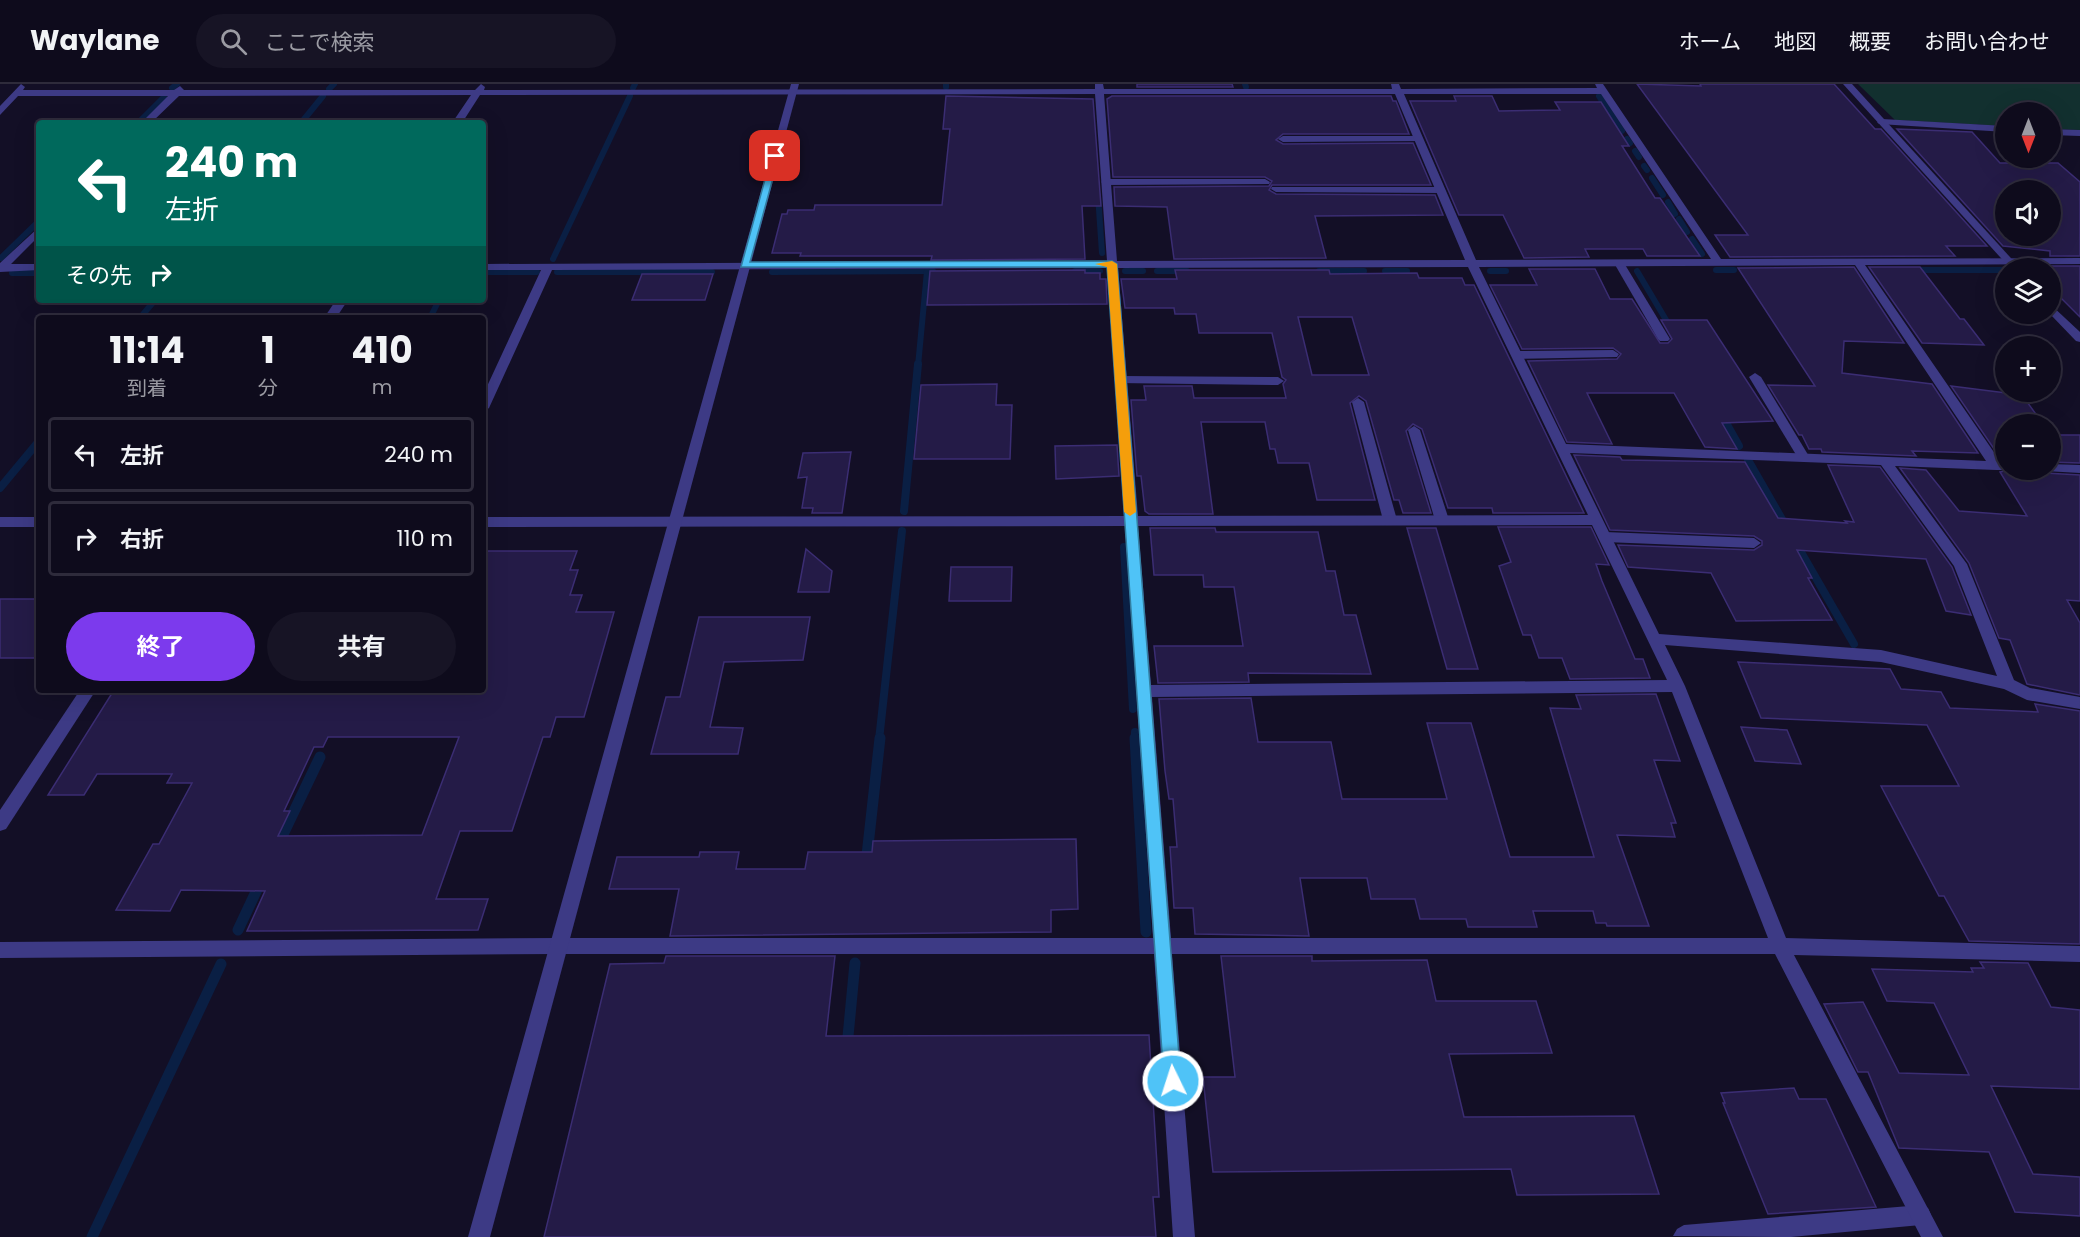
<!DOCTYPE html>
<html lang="ja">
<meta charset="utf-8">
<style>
:root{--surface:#0e0b1c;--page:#171425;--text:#f1f3f6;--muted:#9b9ba3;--line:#2e2b3b;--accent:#7c3aed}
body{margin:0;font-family:Poppins,"Noto Sans JP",sans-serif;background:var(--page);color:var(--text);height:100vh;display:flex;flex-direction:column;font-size:22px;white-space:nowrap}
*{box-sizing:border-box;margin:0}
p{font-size:20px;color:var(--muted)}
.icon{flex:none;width:33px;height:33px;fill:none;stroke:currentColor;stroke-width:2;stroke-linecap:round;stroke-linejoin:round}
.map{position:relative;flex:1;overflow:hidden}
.side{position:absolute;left:36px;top:231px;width:450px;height:378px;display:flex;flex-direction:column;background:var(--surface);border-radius:6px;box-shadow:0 6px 24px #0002,0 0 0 2px var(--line)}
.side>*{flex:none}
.banner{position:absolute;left:36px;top:36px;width:450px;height:183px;border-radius:6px;box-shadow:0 6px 24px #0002,0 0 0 2px var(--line);background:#00695c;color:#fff;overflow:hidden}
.needle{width:39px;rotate:180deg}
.controls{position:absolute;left:1995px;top:18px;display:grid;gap:12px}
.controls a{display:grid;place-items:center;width:66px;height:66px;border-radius:50%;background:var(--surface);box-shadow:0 6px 24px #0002,0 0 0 2px var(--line);font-size:30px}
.pin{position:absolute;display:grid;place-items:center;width:51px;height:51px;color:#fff;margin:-26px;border-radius:12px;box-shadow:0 3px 9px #0006}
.me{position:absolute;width:66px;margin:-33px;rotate:356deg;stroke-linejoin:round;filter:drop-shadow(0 0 4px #0008)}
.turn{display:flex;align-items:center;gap:21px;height:126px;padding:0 30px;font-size:27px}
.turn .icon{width:78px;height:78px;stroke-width:2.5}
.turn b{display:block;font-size:42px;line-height:51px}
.then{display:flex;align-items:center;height:57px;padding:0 30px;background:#0003;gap:12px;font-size:22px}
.eta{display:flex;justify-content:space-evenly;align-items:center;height:102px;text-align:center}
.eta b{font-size:36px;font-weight:700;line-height:42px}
.cta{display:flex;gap:12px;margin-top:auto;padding:12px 30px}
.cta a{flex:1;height:69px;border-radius:36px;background:var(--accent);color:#fff;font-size:24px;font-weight:700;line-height:69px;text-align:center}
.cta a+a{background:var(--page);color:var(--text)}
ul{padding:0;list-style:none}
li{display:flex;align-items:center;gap:18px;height:75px;margin:0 12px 9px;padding:0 18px;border:3px solid var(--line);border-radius:6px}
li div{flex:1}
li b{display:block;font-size:22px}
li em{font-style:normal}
header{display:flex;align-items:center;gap:36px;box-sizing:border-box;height:84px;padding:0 30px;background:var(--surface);border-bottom:2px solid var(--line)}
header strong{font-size:28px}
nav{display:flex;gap:33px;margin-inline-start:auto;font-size:21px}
.search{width:420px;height:54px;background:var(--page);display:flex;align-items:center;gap:15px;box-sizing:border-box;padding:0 21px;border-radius:33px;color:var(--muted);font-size:22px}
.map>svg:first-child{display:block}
.green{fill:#12302f}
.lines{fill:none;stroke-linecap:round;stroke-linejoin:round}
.stream-far2{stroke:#0a1f44;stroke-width:6}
.stream-far1{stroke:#0a1f44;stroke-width:8}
.stream{stroke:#0a1f44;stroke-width:11}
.building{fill:#241b47;stroke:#3b2d73;stroke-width:1.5;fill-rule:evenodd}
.service{fill:#3d3a85;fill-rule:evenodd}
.minor{fill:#3d3a85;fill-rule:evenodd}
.tertiary{fill:#3d3a85;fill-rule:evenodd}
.route{fill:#4fc3f7;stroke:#337fa1;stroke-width:1.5}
.slow{fill:#f59e0b}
</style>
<header>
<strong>Waylane</strong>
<div class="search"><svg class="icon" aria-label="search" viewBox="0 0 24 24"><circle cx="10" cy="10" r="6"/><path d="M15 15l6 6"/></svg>ここで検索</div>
<nav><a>ホーム</a><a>地図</a><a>概要</a><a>お問い合わせ</a></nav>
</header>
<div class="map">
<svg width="2080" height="1153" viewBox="0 0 2080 1153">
<rect width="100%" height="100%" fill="#130f26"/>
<polygon class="green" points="1858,0 2080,0 2080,46 2051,45 2050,28 2006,28 2005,42 1895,36"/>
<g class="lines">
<g class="stream-far2">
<polyline points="946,0 946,3"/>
<polyline points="1245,0 1246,3"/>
<polyline points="172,4 177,0"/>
<polyline points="633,4 635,0"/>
<polyline points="329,5 334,0"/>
<polyline points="1599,12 1622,47"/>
<polyline points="138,39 164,13"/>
<polyline points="301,39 323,12"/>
<polyline points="1627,55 1630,59"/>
<polyline points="1635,67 1639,73"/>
<polyline points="1644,82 1647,86"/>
<polyline points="1652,94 1663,111"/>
<polyline points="1098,111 1102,169"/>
<polyline points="1668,118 1675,130"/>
<polyline points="1679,135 1687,148"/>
<polyline points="1692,155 1702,170"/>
<polyline points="1,174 39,137"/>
<polyline points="553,175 630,12"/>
<polyline points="1716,186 1734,186"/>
<polyline points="1912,186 2002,186"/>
<polyline points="1075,187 1100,187"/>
<polyline points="1125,187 1143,187"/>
<polyline points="1157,187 1187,187"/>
<polyline points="1319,187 1364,187"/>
<polyline points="1385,187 1407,187"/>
<polyline points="1490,187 1506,187"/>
<polyline points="1637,187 1672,246"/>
<polyline points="483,188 537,188"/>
<polyline points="557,188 712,188"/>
<polyline points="772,188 933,187"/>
<polyline points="12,189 39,189"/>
<polyline points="140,234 155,216"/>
<polyline points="430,234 439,216"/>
<polyline points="918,282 927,187"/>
</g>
<g class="stream-far1">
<polyline points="1721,330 1739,362"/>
<polyline points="1748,376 1787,444"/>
<polyline points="0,404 39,357"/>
<polyline points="904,427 918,280"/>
<polyline points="1794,456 1854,560"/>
<polyline points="1124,463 1133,625"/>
<polyline points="1135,648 1135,656"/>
<polyline points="879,656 902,447"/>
</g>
<g class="stream">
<polyline points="1135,654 1146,848"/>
<polyline points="277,763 320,673"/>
<polyline points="866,780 880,654"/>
<polyline points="238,846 261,797"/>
<polyline points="847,963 855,879"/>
<polyline points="92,1153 221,880"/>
</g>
</g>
<g class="building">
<polygon points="1137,0 1232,0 1233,3 1137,3"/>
<polygon points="1637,0 1701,2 1700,0 1834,0 1875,45 1881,45 1987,162 1946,162 1955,172 1730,173 1715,151 1748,151"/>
<polygon points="946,12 1093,15 1101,122 1082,122 1085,175 931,176 932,172 800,172 801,169 772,169 782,130 787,130 788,126 814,126 815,121 942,121 950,45 943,45"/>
<polygon points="1112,12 1391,12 1393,17 1396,17 1409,50 1283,50 1276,56 1283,60 1413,59 1431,101 1272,101 1269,106 1276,110 1435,111 1443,131 1315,132 1326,174 1174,175 1167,123 1115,122 1114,103 1269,102 1272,97 1265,93 1113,93 1107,15"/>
<polygon points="1454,12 1492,12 1499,27 1560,26 1555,18 1601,18 1629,62 1622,62 1655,114 1660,114 1700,172 1647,172 1643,165 1585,165 1589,173 1524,174 1503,131 1459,131 1410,17 1456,17"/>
<path d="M1897 45 1972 48 2000 79H2058L2080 98V172H2050V167L2003 162ZM2006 106H2050V152H2006Z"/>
<polygon points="2050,182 2080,182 2080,233 2050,203"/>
<polygon points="1854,183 1904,259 1844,257 1842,289 1932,300 1978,369 1912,367 1916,372 1822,368 1821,365 1809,365 1802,351 1799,351 1768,301 1815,302 1738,184"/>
<polygon points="1869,183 1920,183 1960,235 1964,235 1984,261 1922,259"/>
<polygon points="1529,185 1595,185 1610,215 1632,215 1660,259 1668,259 1672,255 1661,236 1707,236 1773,337 1722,339 1737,365 1705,363 1674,309 1587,309 1612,360 1567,358 1528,277 1617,275 1621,270 1613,264 1522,265 1490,201 1537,201"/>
<polygon points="1085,186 1085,189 1100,189 1100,195 1106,195 1107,220 927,221 930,187"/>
<path d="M1175 186H1329L1330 190 1417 189 1419 194H1462L1465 201H1474L1584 429H1493L1492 424H1448L1422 345 1413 340 1406 347 1431 429H1403L1399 416H1394L1366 317 1359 312 1350 319 1375 416H1317L1309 379H1278L1275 365H1270L1265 338H1201L1213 430H1149L1145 427 1141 392H1137L1131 316H1146L1144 302H1192L1194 314H1286L1283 300 1286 296 1282 293 1272 249H1199L1196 230H1175L1174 224H1125L1121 195H1177ZM1298 233H1352L1369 291H1312Z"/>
<polygon points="642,190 713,190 705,216 632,216"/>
<polygon points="997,300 996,321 1012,321 1010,375 914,375 921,301"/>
<polygon points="1951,302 2022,311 2043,340 2006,340 2006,376 2001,375"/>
<polygon points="2050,351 2080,351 2080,379 2050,378"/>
<polygon points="1117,361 1119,392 1056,395 1055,362"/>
<polygon points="851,368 842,429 812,429 813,424 802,424 807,393 798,394 803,369"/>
<polygon points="1574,371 1620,373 1622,376 1745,378 1778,434 1847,439 1845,437 1854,438 1828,381 1880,383 1952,483 1971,531 1946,527 1926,475 1797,466 1812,494 1808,494 1832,536 1736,537 1711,489 1628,483 1618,461 1754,466 1762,461 1762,457 1754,452 1610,446"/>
<polygon points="1900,384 1926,386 1959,427 2027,432 2000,388 2008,386 2043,386 2045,389 2080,391 2080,517 2067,516 2080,539 2080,611 2027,600 2010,556 1999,554 1969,479"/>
<polygon points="1498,443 1591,443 1609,481 1596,480 1602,497 1635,575 1643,575 1650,594 1570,595 1562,574 1539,574 1531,551 1523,551 1499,482 1511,478"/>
<polygon points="1150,444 1215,444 1216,448 1318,448 1326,487 1335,487 1344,531 1356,531 1371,590 1248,589 1249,598 1158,599 1154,562 1243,562 1234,503 1204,503 1203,491 1154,491"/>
<polygon points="1407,444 1436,444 1478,585 1447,585"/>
<polygon points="806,465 832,487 829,508 798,508"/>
<path d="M483 467H577L570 486H578L570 511H582L576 528H614L584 633H556L550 653H543L512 747H460L436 815H488L478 846 247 847 265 807 181 806 170 827 116 826 153 760H159L192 699H167L172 690H97L84 711H48L114 606H483ZM328 653H459L422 751 278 752 290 727H284L314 663H323Z"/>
<polygon points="951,483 1012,483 1011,517 949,517"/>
<rect x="0" y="515" width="39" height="59"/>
<polygon points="699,533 810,533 803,576 724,578 710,643 743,644 738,670 651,670 666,613 680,613"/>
<polygon points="1738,578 1890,585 1901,605 1941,608 1950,624 2038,628 2035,620 2080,627 2080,860 1969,857 1944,812 1939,812 1881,702 1959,702 1927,641 1761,634"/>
<polygon points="1656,610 1680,677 1654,676 1676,739 1671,739 1675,753 1617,751 1649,842 1607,842 1606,839 1596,839 1593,827 1533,827 1537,843 1468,843 1466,835 1420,835 1415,815 1371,815 1367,794 1300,794 1309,852 1195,850 1193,824 1174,824 1170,763 1177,763 1173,715 1169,715 1165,687 1159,615 1251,614 1258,658 1331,658 1342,715 1447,715 1427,639 1471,639 1510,773 1594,773 1550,624 1581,625 1576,611"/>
<polygon points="1741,643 1787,646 1801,680 1755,677"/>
<polygon points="1076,755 1078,825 1051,826 1051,848 670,852 679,805 609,805 617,773 699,773 700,768 739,768 736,785 805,785 808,768 872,768 873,757"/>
<polygon points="666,872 835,872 826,952 1149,951 1159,1113 1153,1113 1156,1153 544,1153 610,880 664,879"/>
<polygon points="1221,872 1312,872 1312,877 1427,876 1436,917 1536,917 1552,969 1449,970 1464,1033 1634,1032 1659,1110 1517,1111 1511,1085 1213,1088 1203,993 1235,993"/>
<polygon points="1980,878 2028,879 2051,923 2080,926 2080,1005 1991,1002 2033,1090 2080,1093 2080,1132 2015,1128 1989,1068 1899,1064 1868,988 1858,988 1824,920 1863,918 1899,989 1969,991 1934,919 1887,917 1872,885 1973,888 1971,884 1984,884"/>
<polygon points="1794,1004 1799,1015 1826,1015 1876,1123 1768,1130 1723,1019 1725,1019 1721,1009"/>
</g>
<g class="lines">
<g class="service">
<polygon points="1419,52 1422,53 1422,57 1283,58 1278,55 1283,52"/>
<polygon points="1265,95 1270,98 1269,100 1106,101 1101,98 1106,95"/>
<polygon points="1272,103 1440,103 1445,106 1440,109 1276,108 1271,105"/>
<polygon points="1619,176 1624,179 1670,255 1668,257 1660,257 1658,255 1614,179"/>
<polygon points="1613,266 1619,270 1617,273 1517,275 1511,271 1517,267"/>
<polygon points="1755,289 1761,293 1810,374 1809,377 1804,378 1798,374 1749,293"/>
<polygon points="1121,292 1278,293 1284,297 1278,301 1117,299 1115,296"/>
<polygon points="1358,314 1364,318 1397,436 1390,441 1383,436 1352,318"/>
<polygon points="1414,342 1420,346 1449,436 1447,439 1437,439 1435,436 1408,346"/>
<polygon points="1605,448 1754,454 1761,459 1754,464 1605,458 1598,453"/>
<polygon points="1921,1121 1928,1124 1931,1131 1928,1138 1921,1141 1791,1153 1673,1152 1677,1145 1684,1141"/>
</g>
<g class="minor">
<path d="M21 0 25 3 23 6H174L180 2 184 6H475L481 0 485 3 484 6 1095 5V0H1103L1104 5H1392L1391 0H1399L1401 5 1597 4 1595 0H1603L1721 175 2080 174V180L1865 181 2000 377 2006 378V386H2009H1996L1895 382 1967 480 2014 596 2030 604 2080 613V625L2027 616 2004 605 1881 578 1665 561 1685 602 1786 854 2080 862V878L1794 871 1943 1153H1921L1775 870H1172L1195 1153H1173L1154 870H558L0 874V858L558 854H1153L1125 442 483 443V433L1124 432 1107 184 552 186 489 324 483 328V311L541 186H483V180L1107 177 1095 10 480 11 462 39H452L471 11 179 12 151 39H141L168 12H18L0 31V22ZM1104 10H1395L1465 176 1117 177ZM1404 10H1601L1711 175 1476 176ZM1855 181 1986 377 1566 360 1479 183ZM1468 183 1588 431 1138 432 1118 184ZM1570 369 1881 381 1954 482 1997 592 1881 566 1659 550ZM1592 441 1667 596 1151 601 1138 442ZM1672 608 1768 854H1171L1152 613Z"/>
<polygon points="1882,35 2006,42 2006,48 1879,40 1877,38"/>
<polygon points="2050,45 2080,46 2080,52 2050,51"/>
<polygon points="39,143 39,152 11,180 39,180 39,186 0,188 0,179"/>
<polygon points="336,216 348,216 336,234 324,234"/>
<polygon points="2050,380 2080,381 2080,389 2045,387 2050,386"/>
<rect x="0" y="433" width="39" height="10"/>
<polygon points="80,606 96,606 6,745 0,747 0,726"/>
</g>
<g class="tertiary">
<polygon points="791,0 799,0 490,1153 468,1153"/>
<polygon points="1843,0 1852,0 2020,184 2010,184"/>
<polygon points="2050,220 2080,248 2080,258 2076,257 2050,230"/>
</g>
</g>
<polygon class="route" points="772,70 779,72 750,178 1112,177 1117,180 1181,997 1179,1003 1173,1005 1166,1003 1164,997 1107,183 741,183"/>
<polygon class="slow" points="1112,177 1117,180 1136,428 1130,432 1124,428 1107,183 1095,180"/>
</svg>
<div class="controls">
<a><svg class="needle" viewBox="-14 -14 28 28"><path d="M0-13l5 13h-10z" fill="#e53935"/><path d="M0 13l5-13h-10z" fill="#9b9ba3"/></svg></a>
<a><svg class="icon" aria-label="sound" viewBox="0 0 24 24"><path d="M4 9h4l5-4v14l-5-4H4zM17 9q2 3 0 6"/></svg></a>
<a><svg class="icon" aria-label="layers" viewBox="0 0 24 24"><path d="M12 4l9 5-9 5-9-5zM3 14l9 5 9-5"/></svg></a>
<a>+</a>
<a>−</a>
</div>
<div class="pin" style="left:775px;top:72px;background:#d93025"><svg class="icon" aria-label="arrive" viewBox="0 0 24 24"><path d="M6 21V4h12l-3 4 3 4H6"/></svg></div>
<svg class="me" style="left:1173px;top:997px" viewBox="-20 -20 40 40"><circle r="17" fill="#4fc3f7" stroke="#fff" stroke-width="3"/><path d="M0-11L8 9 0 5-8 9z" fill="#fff"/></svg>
<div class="banner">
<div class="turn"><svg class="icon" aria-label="left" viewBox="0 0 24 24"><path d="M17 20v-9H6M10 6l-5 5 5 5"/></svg><div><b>240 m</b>左折</div></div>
<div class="then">その先<svg class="icon" aria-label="right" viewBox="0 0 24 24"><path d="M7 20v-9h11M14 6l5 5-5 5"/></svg></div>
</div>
<section class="side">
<div class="eta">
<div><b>11:14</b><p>到着</p></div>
<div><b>1</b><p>分</p></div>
<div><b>410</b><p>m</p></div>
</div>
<ul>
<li><svg class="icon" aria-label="left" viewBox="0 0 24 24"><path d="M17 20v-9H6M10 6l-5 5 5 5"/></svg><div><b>左折</b></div><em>240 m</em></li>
<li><svg class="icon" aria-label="right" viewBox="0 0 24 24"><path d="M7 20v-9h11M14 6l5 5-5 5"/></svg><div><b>右折</b></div><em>110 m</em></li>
</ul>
<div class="cta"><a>終了</a><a>共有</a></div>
</section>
</div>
